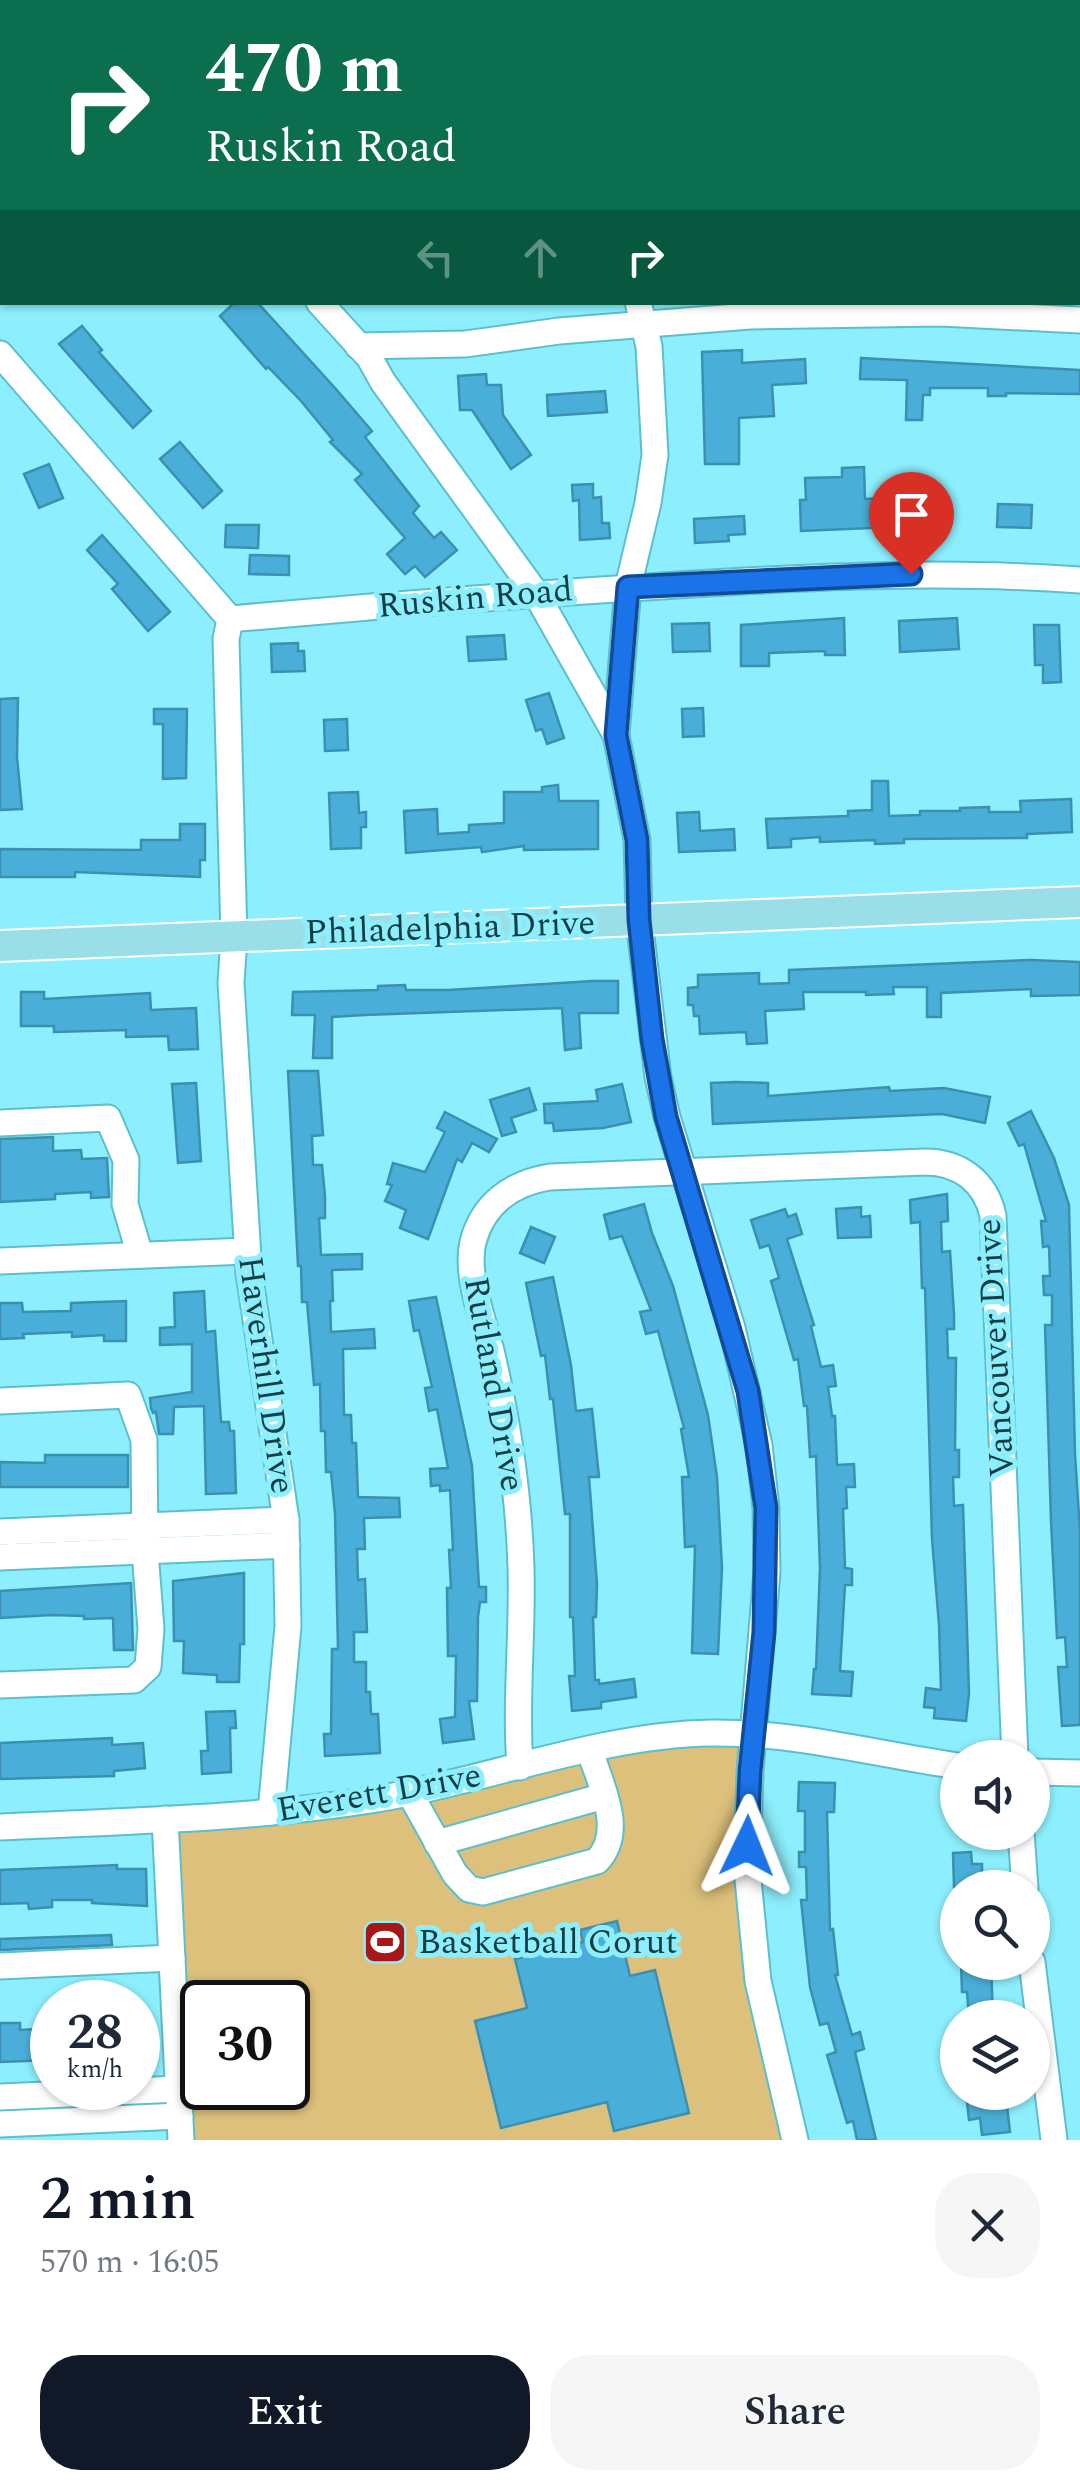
<!DOCTYPE html>
<meta charset="utf-8">
<style>
:root{--surface:#fff;--page:#f6f6f7;--text:#1f2937;--muted:#747a83;--accent:#111827}
body{margin:0;font-family:Spectral,serif;background:var(--page);color:var(--text);height:100vh;display:flex;flex-direction:column;font-size:38px;white-space:nowrap}
*{box-sizing:border-box;margin:0}
p{font-size:32px;color:var(--muted)}
.icon{flex:none;width:55px;height:55px;fill:none;stroke:currentColor;stroke-width:2;stroke-linecap:round;stroke-linejoin:round}
.map{position:relative;height:2140px;overflow:hidden}
.panel{display:flex;flex-direction:column;background:var(--surface);flex:1}
.panel>*{flex:none}
.guide{position:absolute;left:0px;top:0px;width:1080px;height:305px;box-shadow:0 2px 8px #0004;background:#0b6e4f;color:#fff;overflow:hidden}
.fabs{position:absolute;left:940px;top:1740px;display:grid;gap:20px}
.fabs a{display:grid;place-items:center;width:110px;height:110px;border-radius:50%;background:var(--surface);box-shadow:0 2px 8px #0004;font-size:50px}
.speed{position:absolute;left:30px;top:1980px;display:flex;gap:20px;font-size:50px;font-weight:700;text-align:center}
.speed>*{display:grid;place-content:center;width:130px;height:130px;border-radius:50%;background:var(--surface);box-shadow:0 2px 8px #0004;line-height:1}
.speed small{font-size:25px;font-weight:400}
.speed .limit{border:5px solid #111;border-radius:15px;background:#fff;color:#111}
.pin{position:absolute;display:grid;place-items:center;width:85px;height:85px;color:#fff;margin:-102px -42px;border-radius:50% 50% 50% 0;rotate:-45deg;box-shadow:0 0 10px #0007}
.pin .icon{rotate:45deg}
.me{position:absolute;width:110px;margin:-55px;rotate:2deg;stroke-linejoin:round;filter:drop-shadow(0 0 8px #0008)}
.turn{display:flex;align-items:center;gap:35px;height:210px;padding:0 40px;font-size:45px}
.turn .icon{width:130px;height:130px;stroke-width:2.5}
.turn b{display:block;font-size:70px;line-height:85px}
.lanes{display:flex;align-items:center;height:95px;padding:0 40px;background:#0003;justify-content:center;gap:50px;direction:ltr}
.lanes .off{opacity:.35}
.round{display:grid;place-items:center;flex:none;width:105px;height:105px;border-radius:40px;background:var(--page)}
.head{display:flex;align-items:center;justify-content:space-between;height:170px;padding:0 40px}
h1{font-size:60px;font-weight:600;line-height:75px;color:var(--accent)}
.action{display:flex;gap:20px;margin-top:auto;padding:20px 40px}
.action a{flex:1;height:115px;border-radius:40px;background:var(--accent);color:#fff;font-size:40px;font-weight:600;line-height:115px;text-align:center}
.action a+a{background:var(--page);color:var(--text)}
.map>svg:first-child{display:block}
.green{fill:#dcc07b;fill-rule:evenodd}
.building{fill:#4aafd8;stroke:#3b90b1;stroke-width:2.5}
.lines{fill:none;stroke-linecap:round;stroke-linejoin:round}
.minor-casing{stroke:#5cbfcd;stroke-width:29}
.major-casing{stroke:#fff;stroke-width:34}
.minor{stroke:#fff;stroke-width:25}
.major{stroke:#9adfe8;stroke-width:30}
.route-casing{stroke:#114b97;stroke-width:25}
.route{stroke:#1a73e8;stroke-width:18}
.labels{text-anchor:middle;dominant-baseline:central;stroke-width:10;stroke-linejoin:round;paint-order:stroke}
.street-label{font-size:35px;fill:#133e44;stroke:#8deffd}
.poi-label{font-size:35px;fill:#133e44;stroke:#8deffd;text-anchor:start}
</style>
<div class="map">
<svg width="1080" height="2140" viewBox="0 0 1080 2140">
<rect width="100%" height="100%" fill="#8deffd"/>
<path class="green" d="M754 1734 761 1997 795 2140H181L165 1819 445 1784ZM202 2002H288V2088H202Z"/>
<g class="building">
<polygon points="235,302 257,302 335,388 372,431 365,437 419,506 413,513 434,538 441,532 457,550 425,577 415,566 405,574 387,554 405,538 355,480 362,474 330,442 333,440 301,401 268,367 266,369 220,316"/>
<polygon points="82,326 102,350 99,352 151,411 133,428 59,344"/>
<polygon points="742,350 742,363 805,359 806,383 772,385 774,416 739,418 739,464 705,464 702,352"/>
<polygon points="861,358 1080,370 1080,394 1006,393 1006,396 988,396 988,388 930,388 930,395 923,395 922,420 906,420 907,380 860,379"/>
<polygon points="486,374 487,385 501,385 503,415 531,455 511,469 472,410 460,410 458,376"/>
<polygon points="605,391 607,412 548,416 547,395"/>
<polygon points="180,442 222,491 203,508 160,459"/>
<polygon points="49,464 63,498 39,508 24,474"/>
<polygon points="864,467 865,499 903,497 904,503 943,503 943,525 801,531 800,500 806,500 805,478 842,477 842,468"/>
<polygon points="593,484 593,498 601,497 602,523 609,523 610,538 580,540 579,500 573,501 572,485"/>
<polygon points="998,504 1032,505 1031,528 997,527"/>
<polygon points="744,516 745,534 728,535 729,541 695,543 694,519"/>
<polygon points="226,525 259,525 258,548 225,547"/>
<polygon points="102,535 170,612 148,631 112,589 118,584 87,550"/>
<polygon points="250,555 289,556 289,575 249,574"/>
<polygon points="844,618 845,655 825,655 825,651 769,653 769,666 741,666 741,625"/>
<polygon points="957,618 959,649 900,652 899,621"/>
<polygon points="709,623 710,651 673,652 672,624"/>
<polygon points="1034,625 1059,625 1061,682 1043,683 1043,665 1035,665"/>
<polygon points="504,635 506,659 469,661 467,637"/>
<polygon points="298,643 298,651 304,651 305,671 272,672 271,644"/>
<polygon points="549,693 564,738 547,744 542,729 536,731 526,700"/>
<polygon points="18,698 17,757 22,809 0,810 0,699"/>
<polygon points="703,708 704,736 683,737 682,709"/>
<polygon points="154,709 187,709 186,778 163,779 163,724 154,724"/>
<polygon points="347,719 348,750 325,751 324,720"/>
<polygon points="872,781 888,781 889,816 920,815 920,811 960,811 960,808 989,807 989,812 1021,812 1020,801 1071,799 1072,832 1027,834 1027,838 904,839 904,843 875,844 875,840 820,842 820,837 791,839 791,847 768,848 766,819 848,816 848,811 872,810"/>
<polygon points="558,785 559,801 598,801 598,849 524,850 524,846 482,852 481,847 406,853 404,811 437,809 438,834 469,832 469,825 504,823 504,792 542,792 542,787"/>
<polygon points="358,792 359,813 366,812 366,827 361,827 361,848 331,849 329,793"/>
<polygon points="699,812 700,831 734,829 735,850 679,852 677,813"/>
<polygon points="180,824 205,824 205,860 200,860 200,877 75,872 75,877 0,877 0,849 141,850 141,840 180,840"/>
<polygon points="1031,960 1080,962 1080,995 1031,996 1031,989 941,993 941,1017 927,1017 927,987 893,987 894,994 866,995 866,992 803,992 804,1009 765,1011 767,1043 747,1044 746,1032 700,1034 699,1016 694,1016 693,1005 688,1005 688,988 698,987 698,975 759,973 759,984 789,983 789,970"/>
<polygon points="593,981 618,981 618,1013 579,1013 581,1048 565,1050 562,1008 365,1015 332,1017 332,1058 313,1058 315,1015 292,1015 293,992 378,990 378,986 405,985 406,990 448,990"/>
<polygon points="21,992 44,992 44,999 150,993 151,1010 196,1008 198,1049 169,1050 168,1036 126,1037 126,1030 54,1032 54,1026 21,1026"/>
<polygon points="288,1071 318,1071 323,1135 312,1136 313,1165 322,1165 325,1196 325,1218 319,1218 321,1255 362,1254 362,1269 332,1270 333,1301 330,1301 331,1332 374,1329 375,1348 343,1349 344,1415 351,1415 352,1443 356,1443 358,1497 399,1498 400,1517 364,1518 365,1549 357,1549 358,1580 365,1579 367,1632 354,1632 354,1662 366,1662 366,1692 370,1692 371,1714 378,1714 380,1753 325,1756 324,1734 331,1734 332,1649 338,1649 335,1514 331,1472 326,1472 325,1431 321,1431 320,1384 314,1385 307,1302 302,1302 301,1266 298,1266"/>
<polygon points="736,1082 768,1083 768,1096 889,1087 890,1091 944,1088 990,1097 985,1123 942,1114 713,1124 711,1083"/>
<polygon points="196,1083 201,1161 178,1163 172,1084"/>
<polygon points="622,1084 631,1122 603,1128 554,1131 553,1123 545,1123 544,1104 598,1101 596,1090"/>
<polygon points="529,1088 536,1110 511,1118 516,1132 502,1136 490,1100"/>
<polygon points="1031,1111 1054,1158 1069,1205 1075,1454 1080,1531 1080,1725 1062,1726 1058,1667 1067,1667 1065,1637 1057,1638 1051,1521 1045,1325 1052,1325 1052,1295 1044,1295 1043,1276 1050,1276 1049,1246 1043,1247 1041,1221 1046,1221 1024,1144 1019,1146 1008,1123"/>
<polygon points="445,1112 497,1139 489,1152 472,1143 462,1162 457,1159 428,1239 400,1228 406,1210 385,1201 392,1185 387,1184 393,1163 425,1172 445,1132 437,1128"/>
<polygon points="53,1137 53,1151 81,1150 82,1159 107,1158 109,1197 91,1198 91,1192 55,1194 55,1199 0,1202 0,1139"/>
<polygon points="947,1194 948,1221 941,1222 942,1252 950,1251 954,1314 954,1329 947,1329 948,1358 956,1358 955,1450 959,1450 959,1477 953,1477 954,1506 963,1505 969,1693 966,1721 934,1718 935,1708 924,1707 926,1688 941,1690 939,1625 932,1539 925,1288 922,1288 920,1222 911,1223 910,1200"/>
<polygon points="644,1204 652,1233 673,1286 708,1415 717,1477 722,1568 718,1654 692,1653 695,1546 685,1547 682,1477 689,1477 681,1429 684,1428 658,1331 646,1334 640,1312 651,1310 622,1236 610,1239 604,1215"/>
<polygon points="861,1207 861,1217 870,1216 871,1237 838,1238 836,1209"/>
<polygon points="785,1209 788,1217 796,1214 802,1234 787,1239 814,1325 811,1326 821,1367 833,1365 836,1386 828,1387 832,1416 835,1416 837,1465 854,1464 855,1487 846,1487 847,1508 843,1509 845,1568 852,1569 852,1585 845,1585 840,1671 853,1672 851,1696 812,1694 814,1669 816,1669 820,1568 816,1456 810,1457 807,1406 804,1406 798,1359 794,1360 771,1281 779,1278 769,1245 760,1248 751,1220"/>
<polygon points="531,1227 555,1237 544,1263 520,1253"/>
<polygon points="553,1277 571,1365 576,1411 592,1409 597,1457 599,1477 589,1477 597,1584 596,1617 593,1617 595,1680 599,1680 599,1684 634,1679 636,1697 601,1702 601,1708 572,1711 569,1676 575,1676 573,1617 570,1617 570,1514 565,1514 553,1399 550,1399 545,1355 541,1356 526,1283"/>
<polygon points="204,1291 206,1332 215,1331 221,1422 229,1422 230,1431 234,1431 236,1493 206,1494 204,1406 174,1407 173,1434 159,1434 156,1412 153,1413 151,1408 150,1398 192,1392 192,1344 160,1345 160,1328 175,1327 174,1293"/>
<polygon points="436,1297 472,1466 479,1587 486,1587 486,1602 480,1602 478,1617 477,1701 469,1701 474,1739 443,1743 440,1719 455,1717 456,1656 448,1656 447,1588 451,1588 449,1550 453,1550 450,1490 440,1491 440,1485 431,1486 430,1469 448,1468 437,1409 429,1411 425,1388 432,1387 419,1330 414,1331 409,1301"/>
<polygon points="126,1301 126,1341 104,1341 104,1335 72,1337 72,1332 23,1334 24,1338 0,1339 0,1303 22,1303 23,1312 71,1311 71,1303"/>
<polygon points="45,1455 128,1455 128,1487 0,1487 0,1462 45,1463"/>
<polygon points="244,1573 244,1644 240,1644 239,1682 217,1682 217,1675 183,1673 184,1641 174,1641 173,1581"/>
<polygon points="131,1583 133,1650 114,1650 113,1618 84,1619 84,1616 51,1615 0,1618 0,1591"/>
<polygon points="235,1711 236,1728 230,1728 231,1772 202,1774 201,1751 208,1751 206,1712"/>
<polygon points="112,1738 112,1745 143,1743 145,1768 114,1771 114,1776 0,1779 0,1743"/>
<polygon points="799,1782 835,1783 834,1812 827,1812 830,1930 833,1929 838,1975 835,1975 852,2035 860,2032 864,2049 855,2052 876,2140 857,2140 853,2121 847,2123 827,2055 836,2052 828,2023 820,2025 810,1987 801,1900 807,1900 806,1867 799,1867 799,1852 805,1852 805,1811 798,1811"/>
<polygon points="971,1852 972,1864 982,1864 982,1887 954,1887 953,1853"/>
<polygon points="117,1865 117,1869 146,1869 147,1906 92,1903 92,1900 52,1900 52,1907 29,1909 28,1903 0,1904 0,1870"/>
<polygon points="617,1921 630,1976 655,1970 689,2113 614,2131 607,2102 501,2128 475,2021 527,2008 515,1959 583,1942 580,1930"/>
<polygon points="111,1935 112,1945 0,1950 0,1939"/>
<polygon points="961,1962 991,1962 993,2018 969,2018 967,1992 962,1992"/>
<polygon points="0,2023 20,2023 20,2030 52,2028 52,2060 0,2062"/>
<polygon points="997,2098 998,2107 1007,2106 1010,2132 982,2135 980,2118 969,2120 967,2102"/>
</g>
<g class="lines">
<g class="minor-casing">
<g id="minor">
<polyline points="575,0 575,2"/>
<polyline points="0,10 0,21"/>
<polyline points="1078,28 1080,28"/>
<polyline points="0,74 2,74"/>
<polyline points="319,302 369,357 383,382 535,592 616,735"/>
<polyline points="638,302 649,346 655,455 648,503 628,587 616,735 637,840 639,920 658,1077 667,1117 732,1328 759,1445 766,1508 767,1572 750,1771 747,1869 758,1981 795,2140"/>
<polyline points="358,346 465,344 559,331 750,316 941,313 1080,320"/>
<polyline points="0,354 230,619"/>
<polyline points="230,619 226,639 234,937 231,983 249,1273 286,1520 288,1626 271,1812"/>
<path d="M230 619C374 606 518 595 662 586 802 577 940 570 1080 580"/>
<polyline points="0,1123 108,1118 126,1160 125,1204 140,1255"/>
<polyline points="0,1261 247,1251"/>
<polyline points="0,1401 128,1395 144,1440 145,1551 151,1629 148,1667 134,1680 0,1685"/>
<polyline points="0,1532 286,1520"/>
<polyline points="0,1557 287,1545"/>
<path d="M520 1767C515 1701 523 1634 521 1568 519 1496 508 1424 492 1355 484 1321 465 1276 473 1242 483 1204 512 1183 550 1177L925 1162C960 1162 986 1182 993 1216L1015 1758"/>
<polyline points="1032,1772 1080,1773"/>
<path d="M409 1792 455 1874 469 1889 483 1892 597 1861C626 1831 600 1784 590 1751"/>
<polyline points="165,1819 181,2140"/>
<path d="M0 1827C126 1821 253 1819 377 1799 488 1780 598 1735 711 1733 795 1732 875 1754 958 1766"/>
<polyline points="1021,1832 1025,1888"/>
<polyline points="437,1843 604,1796"/>
<polyline points="1032,1962 1054,2140"/>
<polyline points="0,1966 172,1958"/>
<polyline points="0,2097 179,2089"/>
<polyline points="0,2124 180,2116"/>
</g>
</g>
<g class="major-casing">
<polyline id="major" points="0,946 1080,902"/>
</g>
<use href="#minor" class="minor"/>
<use href="#major" class="major"/>
</g>
<g class="lines">
<g class="route-casing">
<polyline id="route" points="747,1846 750,1771 764,1632 766,1508 748,1391 666,1117 652,1039 639,920 637,840 616,735 628,587 911,574"/>
</g>
<use href="#route" class="route"/>
</g>
<defs>
<g id="stadium-square" transform="scale(2.25)"><rect x="-9" y="-9" width="18" height="18" rx="4" fill="#a91617" stroke="#8deffd"/><path d="M0-5a6.5 5 0 1 0 0 10a6.5 5 0 1 0 0-10ZM-3.5-1.8h7v3.6h-7Z" fill="#fff"/></g>
</defs>
<g fill-rule="evenodd">
<use href="#stadium-square" x="385" y="1942"/>
</g>
<g class="labels">
<g class="street-label">
<text transform="translate(475 598) rotate(-5)">Ruskin Road</text>
<text transform="translate(450 928) rotate(-2)">Philadelphia Drive</text>
<text transform="translate(996 1348) rotate(-93)">Vancouver Drive</text>
<text transform="translate(266 1375) rotate(82)">Haverhill Drive</text>
<text transform="translate(494 1384) rotate(80)">Rutland Drive</text>
<text transform="translate(379 1793) rotate(-10)">Everett Drive</text>
</g>
<g class="poi-label">
<text x="418" y="1942">Basketball Corut</text>
</g>
</g>
</svg>
<div class="fabs">
<a><svg class="icon" aria-label="sound" viewBox="0 0 24 24"><path d="M4 9h4l5-4v14l-5-4H4zM17 9q2 3 0 6"/></svg></a>
<a><svg class="icon" aria-label="search" viewBox="0 0 24 24"><circle cx="10" cy="10" r="6"/><path d="M15 15l6 6"/></svg></a>
<a><svg class="icon" aria-label="layers" viewBox="0 0 24 24"><path d="M12 4l9 5-9 5-9-5zM3 14l9 5 9-5"/></svg></a>
</div>
<div class="speed"><div>28<small>km/h</small></div><div class="limit">30</div></div>
<div class="pin" style="left:911px;top:574px;background:#d93025"><svg class="icon" aria-label="arrive" viewBox="0 0 24 24"><path d="M6 21V4h12l-3 4 3 4H6"/></svg></div>
<svg class="me" style="left:747px;top:1846px" viewBox="-20 -20 40 40"><path d="M0-17L14 15 0 8-14 15z" fill="#1a73e8" stroke="#fff" stroke-width="4"/></svg>
<div class="guide">
<div class="turn"><svg class="icon" aria-label="right" viewBox="0 0 24 24"><path d="M7 20v-9h11M14 6l5 5-5 5"/></svg><div><b>470 m</b>Ruskin Road</div></div>
<div class="lanes"><svg class="icon off" aria-label="left" viewBox="0 0 24 24"><path d="M17 20v-9H6M10 6l-5 5 5 5"/></svg><svg class="icon off" aria-label="ahead" viewBox="0 0 24 24"><path d="M12 20V5M6 11l6-6 6 6"/></svg><svg class="icon" aria-label="right" viewBox="0 0 24 24"><path d="M7 20v-9h11M14 6l5 5-5 5"/></svg></div>
</div>
</div>
<section class="panel">
<div class="head"><div><h1>2 min</h1><p>570 m · 16:05</p></div><a class="round"><svg class="icon" aria-label="close" viewBox="0 0 24 24"><path d="M6 6l12 12M18 6L6 18"/></svg></a></div>
<div class="action"><a>Exit</a><a>Share</a></div>
</section>
